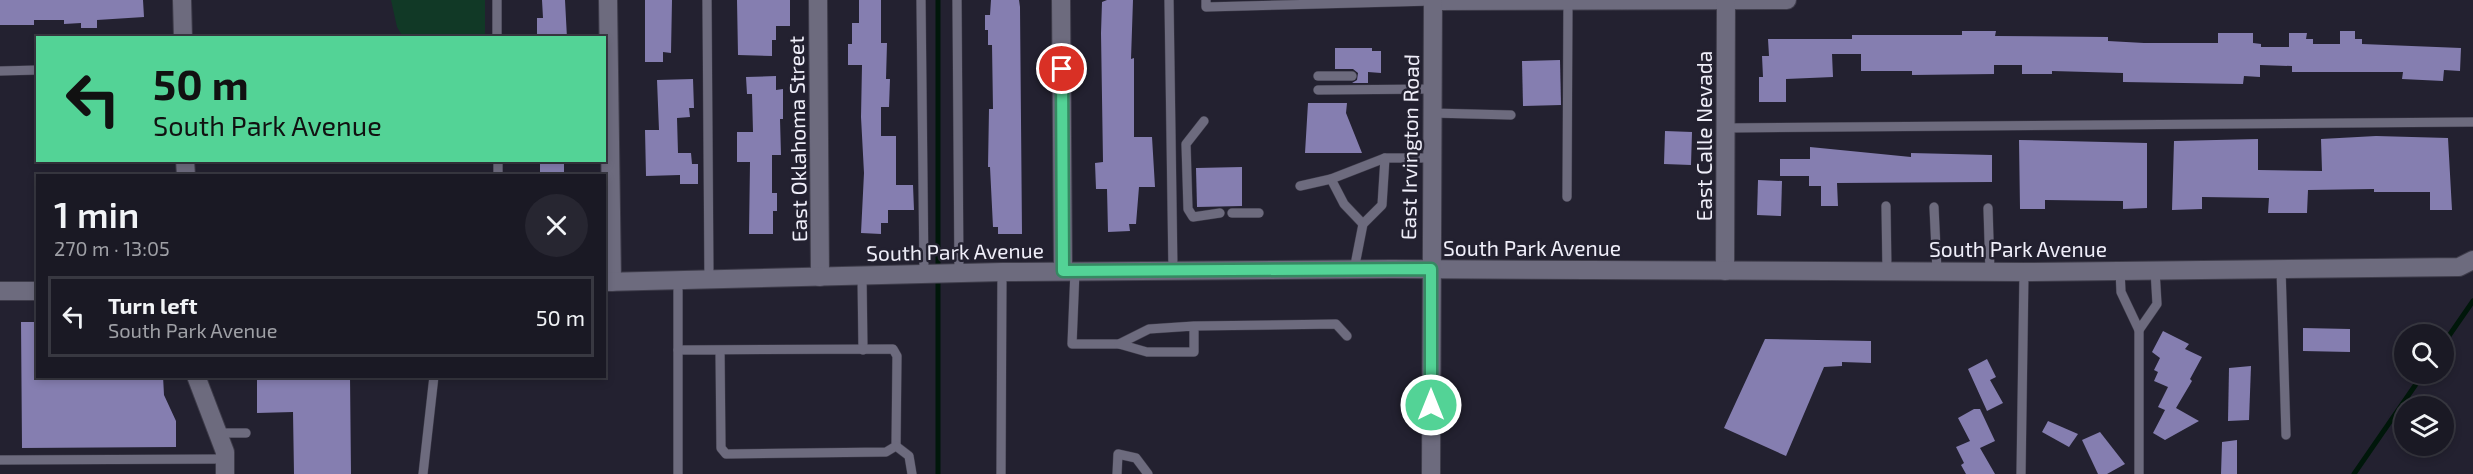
<!DOCTYPE html>
<meta charset="utf-8">
<style>
:root{--surface:#1a1924;--page:#272631;--text:#f1f3f6;--muted:#9fa0a6;--line:#383841}
body{margin:0;font-family:"Exo 2",sans-serif;background:var(--page);color:var(--text);height:100vh;display:flex;flex-direction:column;font-size:22px;white-space:nowrap}
*{box-sizing:border-box;margin:0}
p{font-size:20px;color:var(--muted)}
.icon{flex:none;width:33px;height:33px;fill:none;stroke:currentColor;stroke-width:2;stroke-linecap:round;stroke-linejoin:round}
.map{position:relative;flex:1;overflow:hidden}
.details{position:absolute;left:36px;top:174px;width:570px;height:204px;display:flex;flex-direction:column;background:var(--surface);border-radius:0px;box-shadow:0 3px 9px #0003,0 0 0 2px var(--line)}
.details>*{flex:none}
.hud{position:absolute;left:36px;top:36px;width:570px;height:126px;border-radius:0px;box-shadow:0 3px 9px #0003,0 0 0 2px var(--line);background:#53d396;color:#111;overflow:hidden}
.buttons{position:absolute;left:2394px;top:324px;display:grid;gap:12px}
.buttons a{display:grid;place-items:center;width:60px;height:60px;border-radius:50%;background:var(--surface);box-shadow:0 3px 9px #0003,0 0 0 2px var(--line);font-size:30px}
.pin{position:absolute;display:grid;place-items:center;width:51px;height:51px;color:#fff;margin:-26px;border:3px solid #fff;border-radius:50%;box-shadow:0 2px 6px #0007}
.me{position:absolute;width:66px;margin:-33px;rotate:0deg;stroke-linejoin:round;filter:drop-shadow(0 0 4px #0008)}
.turn{display:flex;align-items:center;gap:21px;height:126px;padding:0 18px;font-size:27px}
.turn .icon{width:78px;height:78px;stroke-width:2.5}
.turn b{display:block;font-size:42px;line-height:51px}
.round{display:grid;place-items:center;flex:none;width:63px;height:63px;border-radius:32px;background:var(--page)}
.overview{display:flex;align-items:center;justify-content:space-between;height:102px;padding:0 18px}
h1{font-size:36px;font-weight:600;line-height:45px}
ul{padding:0;list-style:none}
li{display:flex;align-items:center;gap:18px;height:81px;margin:0 12px 9px;padding:0 6px;border:3px solid var(--line);border-radius:0px}
li div{flex:1}
li b{display:block;font-size:22px}
li em{font-style:normal}
.map>svg:first-child{display:block}
.green{fill:#113926}
.lines{fill:none;stroke-linecap:round;stroke-linejoin:round}
.stream{stroke:#00170a;stroke-width:5}
.building{fill:#857eb0}
.lane-casing{stroke:#3e3c4a;stroke-width:10}
.street-casing{stroke:#3e3c4a;stroke-width:20}
.secondary-casing{stroke:#3e3c4a;stroke-width:20}
.lane{stroke:#6d6b7e;stroke-width:9}
.street{stroke:#6d6b7e;stroke-width:18}
.secondary{stroke:#6d6b7e;stroke-width:18}
.route-casing{stroke:#368962;stroke-width:15}
.route{stroke:#53d396;stroke-width:10}
.labels{text-anchor:middle;dominant-baseline:central;stroke-width:5;stroke-linejoin:round;paint-order:stroke}
.street-label{font-size:21px;fill:#efeef9;stroke:#232130}
</style>
<div class="map">
<svg width="2473" height="474" viewBox="0 0 2473 474">
<rect width="100%" height="100%" fill="#232130"/>
<polygon class="green" points="391,0 485,0 485,37 403,37 397,27"/>
<g class="lines">
<g class="stream">
<polyline points="2444,343 2473,301"/>
<polyline points="938,474 938,0"/>
<polyline points="2354,474 2423,374"/>
</g>
</g>
<g class="building">
<polygon points="0,0 143,0 144,17 97,20 97,28 81,28 81,23 64,24 64,20 34,20 34,25 0,25"/>
<polygon points="542,0 565,0 567,38 537,38 537,18 543,18"/>
<polygon points="645,0 672,0 671,53 663,52 663,62 645,62"/>
<polygon points="737,0 790,0 790,26 776,26 776,40 772,40 772,56 738,55"/>
<polygon points="859,0 881,0 881,43 887,43 886,79 890,79 889,107 881,107 881,136 896,136 896,185 913,185 914,210 888,210 888,223 881,223 881,234 861,233 864,173 861,117 862,65 848,65 848,44 852,44 852,23 859,23"/>
<polygon points="991,0 1019,0 1020,7 1022,234 998,234 998,227 993,227 990,167 988,167 989,109 993,109 992,45 988,45 988,30 985,30 985,15 990,15"/>
<polygon points="1107,0 1133,0 1131,59 1134,58 1134,137 1152,137 1155,187 1139,187 1136,224 1129,224 1130,231 1108,232 1107,189 1096,189 1095,163 1103,162 1101,33 1102,2"/>
<polygon points="1962,31 1996,31 1995,36 2108,37 2108,41 2144,43 2218,43 2218,33 2253,33 2253,43 2261,44 2261,47 2289,47 2289,33 2307,33 2306,39 2313,39 2313,44 2340,44 2340,31 2355,31 2355,39 2362,39 2362,44 2461,48 2460,71 2444,70 2443,81 2402,79 2403,72 2292,72 2292,66 2260,65 2260,77 2244,76 2243,84 2123,82 2123,73 2052,71 2052,74 2022,74 2022,65 1994,65 1994,74 1912,75 1912,71 1861,71 1861,54 1832,54 1833,77 1786,79 1786,102 1759,102 1759,77 1763,77 1762,56 1769,56 1768,39 1852,39 1852,35 1962,35"/>
<polygon points="1335,48 1372,48 1372,51 1381,51 1381,73 1368,72 1368,83 1352,83 1357,80 1358,73 1353,69 1335,69"/>
<polygon points="1560,60 1561,105 1523,106 1522,61"/>
<polygon points="776,76 776,90 783,89 783,119 780,119 781,155 772,155 772,193 777,193 777,211 773,211 773,234 749,234 750,162 737,162 737,132 753,132 752,94 747,94 746,77"/>
<polygon points="693,79 694,108 689,108 690,117 677,118 678,153 691,153 692,164 698,164 698,184 680,184 680,175 646,176 645,130 659,130 657,80"/>
<polygon points="1308,103 1347,103 1346,113 1362,153 1305,153"/>
<polygon points="1665,131 1692,132 1691,165 1664,164"/>
<polygon points="2376,136 2448,138 2452,210 2430,210 2430,192 2374,192 2374,189 2308,190 2307,213 2268,213 2269,198 2202,197 2202,209 2172,210 2174,141 2258,139 2258,170 2322,171 2321,139"/>
<polygon points="2019,140 2147,143 2147,208 2123,209 2123,201 2045,200 2045,209 2020,209"/>
<polygon points="1810,147 1911,157 1911,153 1992,155 1992,182 1837,183 1838,206 1821,206 1821,186 1809,186 1809,176 1780,176 1780,159 1810,159"/>
<rect x="540" y="160" width="24" height="16"/>
<polygon points="1242,167 1242,206 1197,207 1196,168"/>
<polygon points="1758,180 1782,181 1781,216 1757,215"/>
<polygon points="21,322 38,322 38,376 163,376 164,395 176,421 176,447 22,448"/>
<polygon points="2303,328 2350,329 2350,352 2303,351"/>
<polygon points="2163,331 2189,344 2185,349 2202,357 2190,379 2192,381 2176,408 2199,421 2165,440 2153,433 2165,410 2158,407 2168,387 2154,381 2158,372 2154,370 2160,358 2152,352"/>
<polygon points="1765,339 1871,341 1871,363 1842,362 1842,366 1824,367 1786,456 1724,428"/>
<polygon points="1987,359 1996,377 1990,380 2003,403 1987,411 1968,369"/>
<polygon points="2251,366 2249,420 2228,421 2229,368"/>
<polygon points="257,376 350,376 351,474 294,474 293,412 257,413"/>
<polygon points="1974,409 1980,409 1995,441 1980,448 1995,474 1966,474 1961,465 1964,463 1956,447 1970,441 1958,418"/>
<polygon points="2048,421 2078,434 2069,447 2042,432"/>
<polygon points="2100,432 2125,464 2107,474 2098,474 2082,440"/>
<polygon points="2237,440 2237,474 2221,474 2222,442"/>
</g>
<g class="lines">
<g class="lane-casing">
<g id="lane">
<polyline points="497,0 497,38"/>
<polyline points="707,0 709,280"/>
<polyline points="921,0 924,274"/>
<polyline points="957,0 959,273"/>
<polyline points="1169,0 1173,271"/>
<polyline points="1206,0 1206,7 1433,1"/>
<polyline points="0,71 38,70"/>
<polyline points="1318,76 1352,76"/>
<polyline points="1318,90 1433,89"/>
<polyline points="1432,113 1511,115"/>
<polyline points="1204,121 1186,144 1188,209 1193,217 1220,213"/>
<polyline points="1726,128 2473,122"/>
<polyline points="498,160 498,176"/>
<polyline points="1331,179 1344,204 1363,224"/>
<polyline points="1300,186 1331,179 1385,158"/>
<polyline points="1567,197 1568,1"/>
<polyline points="1886,206 1887,271"/>
<polyline points="1934,207 1937,271"/>
<polyline points="1988,208 1990,272"/>
<polyline points="1232,213 1259,213"/>
<polyline points="2281,269 2286,435"/>
<polyline points="1354,270 1363,224 1382,205 1385,158 1432,158"/>
<polyline points="2120,270 2121,292 2139,330 2157,304 2155,270"/>
<polyline points="1075,271 1072,344 1119,344"/>
<polyline points="862,276 863,350"/>
<polyline points="1194,326 1149,329 1119,344 1147,352 1194,352 1194,326 1336,324 1347,336"/>
<polyline points="678,350 893,349 897,356 896,446 886,452 726,454 721,448 720,350"/>
<polyline points="218,433 246,433"/>
<polyline points="896,446 909,456 912,474"/>
<polyline points="0,460 225,459"/>
<polyline points="423,474 434,376"/>
<polyline points="678,474 678,281"/>
<polyline points="1001,474 1002,272"/>
<polyline points="1117,474 1118,454 1136,458 1148,474"/>
<polyline points="2021,474 2024,272"/>
<polyline points="2139,474 2139,330"/>
</g>
</g>
<g class="street-casing">
<g id="street">
<polyline points="182,0 183,38"/>
<polyline points="608,0 612,282"/>
<polyline points="818,0 820,277"/>
<polyline points="1061,0 1063,271"/>
<polyline points="1433,1 1787,0"/>
<polyline points="185,160 186,176"/>
<polyline points="1725,271 1726,1"/>
<polyline points="196,376 225,452 225,474"/>
</g>
</g>
<g class="secondary-casing">
<g id="secondary">
<polyline points="604,282 1002,272 1391,269 2024,272 2459,267 2473,260"/>
<polyline points="0,291 38,291"/>
<polyline points="1431,474 1433,0"/>
</g>
</g>
<use href="#lane" class="lane"/>
<use href="#street" class="street"/>
<use href="#secondary" class="secondary"/>
</g>
<g class="lines">
<g class="route-casing">
<polyline id="route" points="1062,69 1063,271 1431,269 1431,405"/>
</g>
<use href="#route" class="route"/>
</g>
<g class="labels">
<g class="street-label">
<text transform="translate(1703 136) rotate(-90)">East Calle Nevada</text>
<text transform="translate(797 139) rotate(-91)">East Oklahoma Street</text>
<text transform="translate(1409 147) rotate(-89)">East Irvington Road</text>
<text x="1532" y="247">South Park Avenue</text>
<text x="2018" y="248">South Park Avenue</text>
<text transform="translate(955 251) rotate(-1)">South Park Avenue</text>
</g>
</g>
</svg>
<div class="buttons">
<a><svg class="icon" aria-label="search" viewBox="0 0 24 24"><circle cx="10" cy="10" r="6"/><path d="M15 15l6 6"/></svg></a>
<a><svg class="icon" aria-label="layers" viewBox="0 0 24 24"><path d="M12 4l9 5-9 5-9-5zM3 14l9 5 9-5"/></svg></a>
</div>
<div class="pin" style="left:1062px;top:69px;background:#d93025"><svg class="icon" aria-label="arrive" viewBox="0 0 24 24"><path d="M6 21V4h12l-3 4 3 4H6"/></svg></div>
<svg class="me" style="left:1431px;top:405px" viewBox="-20 -20 40 40"><circle r="17" fill="#53d396" stroke="#fff" stroke-width="3"/><path d="M0-11L8 9 0 5-8 9z" fill="#fff"/></svg>
<div class="hud">
<div class="turn"><svg class="icon" aria-label="left" viewBox="0 0 24 24"><path d="M17 20v-9H6M10 6l-5 5 5 5"/></svg><div><b>50 m</b>South Park Avenue</div></div>
</div>
<section class="details">
<div class="overview"><div><h1>1 min</h1><p>270 m · 13:05</p></div><a class="round"><svg class="icon" aria-label="close" viewBox="0 0 24 24"><path d="M6 6l12 12M18 6L6 18"/></svg></a></div>
<ul>
<li><svg class="icon" aria-label="left" viewBox="0 0 24 24"><path d="M17 20v-9H6M10 6l-5 5 5 5"/></svg><div><b>Turn left</b><p>South Park Avenue</p></div><em>50 m</em></li>
</ul>
</section>
</div>
